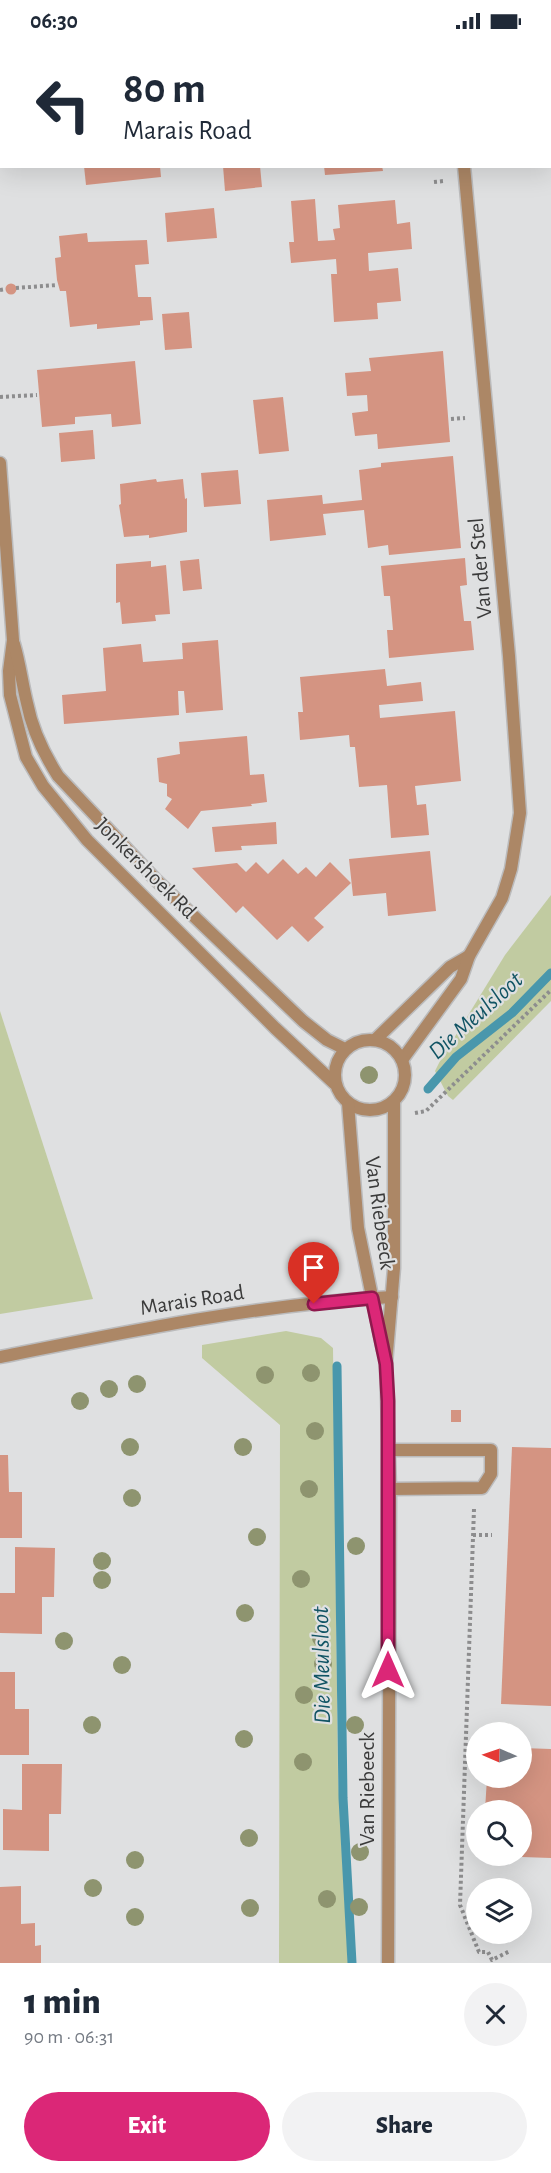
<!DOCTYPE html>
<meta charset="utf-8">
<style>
:root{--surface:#fff;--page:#f2f2f3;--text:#1f2937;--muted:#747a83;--accent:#db2777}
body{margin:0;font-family:"Alegreya Sans",sans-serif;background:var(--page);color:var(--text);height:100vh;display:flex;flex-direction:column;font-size:22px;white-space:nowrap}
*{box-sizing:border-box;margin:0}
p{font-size:20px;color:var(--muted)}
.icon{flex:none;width:33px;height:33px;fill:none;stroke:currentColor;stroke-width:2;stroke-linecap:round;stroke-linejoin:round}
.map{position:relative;height:1921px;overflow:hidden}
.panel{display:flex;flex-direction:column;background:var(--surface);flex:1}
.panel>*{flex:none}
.guide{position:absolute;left:0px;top:0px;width:552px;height:126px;box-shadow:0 6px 24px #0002;background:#fff;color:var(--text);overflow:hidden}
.needle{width:39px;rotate:272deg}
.buttons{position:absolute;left:466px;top:1680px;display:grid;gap:12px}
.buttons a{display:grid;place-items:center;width:66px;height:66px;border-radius:50%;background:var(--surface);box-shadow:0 6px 24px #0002;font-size:30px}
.pin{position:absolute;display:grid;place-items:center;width:51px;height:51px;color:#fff;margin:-62px -26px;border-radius:50% 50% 50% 0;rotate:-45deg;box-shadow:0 0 6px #0007}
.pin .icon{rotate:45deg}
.me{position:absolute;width:66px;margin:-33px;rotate:0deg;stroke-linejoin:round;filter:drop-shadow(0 0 4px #0008)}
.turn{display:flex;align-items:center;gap:21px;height:126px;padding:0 24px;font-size:27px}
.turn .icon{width:78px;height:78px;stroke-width:2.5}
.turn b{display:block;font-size:42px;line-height:51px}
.round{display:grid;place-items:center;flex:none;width:63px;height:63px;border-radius:32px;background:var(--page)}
.summary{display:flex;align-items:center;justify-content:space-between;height:102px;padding:0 24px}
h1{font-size:36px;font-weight:800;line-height:45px}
.cta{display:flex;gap:12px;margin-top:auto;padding:12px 24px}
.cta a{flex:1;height:69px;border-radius:36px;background:var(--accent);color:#fff;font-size:24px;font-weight:800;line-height:69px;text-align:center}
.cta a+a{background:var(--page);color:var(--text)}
.status{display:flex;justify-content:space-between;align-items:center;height:42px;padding:0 30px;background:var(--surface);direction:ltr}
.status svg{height:16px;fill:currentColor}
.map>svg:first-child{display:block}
.green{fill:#c1cba1}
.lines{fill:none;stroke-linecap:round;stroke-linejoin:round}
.stream{stroke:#4997ac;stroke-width:9}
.building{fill:#d49482}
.service-casing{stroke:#bbbbbc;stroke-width:15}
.minor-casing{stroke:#bbbbbc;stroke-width:15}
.tertiary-casing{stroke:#bbbbbc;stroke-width:15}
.path{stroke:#8d8d8e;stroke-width:4;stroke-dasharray:3 3;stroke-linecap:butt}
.service{stroke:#ac8766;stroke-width:12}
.minor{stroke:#ac8766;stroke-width:12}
.tertiary{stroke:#ac8766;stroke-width:12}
.tree{fill:#8e946f}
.route-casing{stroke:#8e194d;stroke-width:15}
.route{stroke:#db2777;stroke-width:10}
.labels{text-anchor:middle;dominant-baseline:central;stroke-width:4.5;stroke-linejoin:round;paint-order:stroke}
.street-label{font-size:22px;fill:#3a3a3a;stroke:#dfe0e1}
.water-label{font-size:24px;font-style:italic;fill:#115464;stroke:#dfe0e1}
</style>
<div class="status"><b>06:30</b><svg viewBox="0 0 49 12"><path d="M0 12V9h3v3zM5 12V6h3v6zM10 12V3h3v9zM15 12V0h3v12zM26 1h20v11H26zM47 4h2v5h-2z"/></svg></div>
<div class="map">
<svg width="551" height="1921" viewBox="0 0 551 1921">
<rect width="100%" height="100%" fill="#dfe0e1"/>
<g class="green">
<polygon points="551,853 551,959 453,1058 448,1054 435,1029 440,1019 505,913"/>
<polygon points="0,969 93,1257 0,1272"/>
<polygon points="286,1289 321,1296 333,1306 338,1734 348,1921 279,1921 280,1383 202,1316 202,1303"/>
</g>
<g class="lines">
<g class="stream">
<polyline points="428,1047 456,1015 512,971 551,931"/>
<polyline points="337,1324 343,1756 352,1921"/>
</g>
</g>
<g class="building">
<polygon points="84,124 160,124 161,135 86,143"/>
<polygon points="223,124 260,124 262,145 225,149"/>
<polygon points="324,124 382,124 383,129 325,133"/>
<polygon points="315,157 318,199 335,198 333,187 340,186 338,163 395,158 397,182 410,180 412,207 368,211 369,229 398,226 401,259 377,261 378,277 334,280 331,232 337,232 336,217 291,221 289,200 294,200 291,159"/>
<polygon points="214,166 217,196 167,200 165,171"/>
<polygon points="87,191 88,200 147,198 149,222 135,223 138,255 151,255 153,278 140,279 140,283 97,287 97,282 70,285 66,249 60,249 57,238 55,216 61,215 59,194"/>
<circle cx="11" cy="247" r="5.5"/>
<polygon points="189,270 192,306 165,308 162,272"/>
<polygon points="443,309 450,400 378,407 377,392 355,394 352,371 368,369 367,353 347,354 345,331 371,329 369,316"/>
<polygon points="135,319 141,382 112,385 111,372 75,375 75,382 42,385 37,328"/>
<polygon points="283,355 289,409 259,412 253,358"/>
<polygon points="93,388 95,417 61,420 59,391"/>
<polygon points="453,414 461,506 389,513 388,503 368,506 364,468 323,472 326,493 270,499 267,458 322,453 323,462 362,458 359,428 381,425 381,421"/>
<polygon points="238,428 241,462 204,465 201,431"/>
<polygon points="156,437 157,440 183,437 185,457 187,456 187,490 149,496 149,493 124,495 119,463 121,462 120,442"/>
<polygon points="465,516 467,543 460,544 464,579 471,579 474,608 389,616 387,588 393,588 390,554 384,554 381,524"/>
<polygon points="199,517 202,547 183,549 180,519"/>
<polygon points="151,519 151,525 166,523 170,572 155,573 156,579 122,582 120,560 116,561 116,522"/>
<polygon points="218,598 223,668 186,671 184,649 178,649 179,673 64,682 62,653 106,649 103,606 141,602 143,620 183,617 182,601"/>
<polygon points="385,627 387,644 421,640 423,659 379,663 380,676 455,669 461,739 415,744 417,763 426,762 429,793 391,796 387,743 359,745 355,705 350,705 349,693 300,698 298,670 303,670 300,635"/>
<polygon points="247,694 250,733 264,732 267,760 251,762 252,764 201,769 188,787 165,767 172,757 167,754 167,742 159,740 157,716 180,712 179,700"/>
<polygon points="276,780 277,802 241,804 242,808 215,810 212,785"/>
<polygon points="430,809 436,869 388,874 386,851 353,854 349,817"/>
<polygon points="283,817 298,832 306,825 316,835 330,820 351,841 314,876 324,885 308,900 292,884 277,898 243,864 236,871 192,826 237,821 246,830 256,820 268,832"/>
<rect x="451" y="1368" width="10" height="12"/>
<polygon points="512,1405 551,1406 551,1664 501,1662"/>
<polygon points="0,1413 8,1413 9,1450 22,1450 22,1496 0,1496"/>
<polygon points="15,1505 55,1506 54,1555 42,1555 42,1592 0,1591 0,1551 15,1551"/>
<polygon points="0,1630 15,1630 15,1667 29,1667 29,1713 0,1713"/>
<polygon points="522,1706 551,1707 551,1816 522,1815 522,1768 485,1768 487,1736 522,1736"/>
<polygon points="22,1722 62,1722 61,1772 49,1772 49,1809 3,1808 3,1767 22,1768"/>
<polygon points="21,1844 21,1882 35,1881 35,1904 41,1903 41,1921 0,1921 0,1845"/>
</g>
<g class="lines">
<g class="service-casing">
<polyline id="service" points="390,1408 491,1408 491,1432 482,1446 390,1447"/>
</g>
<g class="minor-casing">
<g id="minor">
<polyline points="452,0 453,2"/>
<polyline points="550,14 551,14"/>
<polyline points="376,997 450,925 469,914"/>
<polyline points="402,1018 461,937 469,914 502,856 511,827 520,771 509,614 464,124"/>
</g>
</g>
<g class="tertiary-casing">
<g id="tertiary">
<polyline points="0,421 13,598 9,629 10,653 26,715 43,744 87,798 275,986 334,1041"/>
<path d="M14 602C20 622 22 641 27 661 32 687 44 712 58 734L156 838 303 979 327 998 345 1007"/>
<circle cx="370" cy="1033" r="35"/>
<polyline points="348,1061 358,1186 383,1308"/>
<path d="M0 1315C130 1289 260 1262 392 1255"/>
<polyline points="388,1921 390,1447 386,1322 394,1226 394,1059"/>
</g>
</g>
<g class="path">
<polyline points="434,140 444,139"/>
<polyline points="16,246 57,243"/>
<polyline points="0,248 6,247"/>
<polyline points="0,355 37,353"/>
<polyline points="451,377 465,376"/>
<polyline points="415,1071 426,1069 551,948"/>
<polyline points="474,1467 460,1863 479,1910 488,1910 492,1918 510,1909"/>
<polyline points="473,1493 492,1493"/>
</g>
<use href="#service" class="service"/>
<use href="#minor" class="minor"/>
<use href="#tertiary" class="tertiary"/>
</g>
<g class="tree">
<circle cx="369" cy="1033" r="9"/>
<circle cx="311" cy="1331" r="9"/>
<circle cx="265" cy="1333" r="9"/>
<circle cx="137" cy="1342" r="9"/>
<circle cx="109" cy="1347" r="9"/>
<circle cx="80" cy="1359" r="9"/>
<circle cx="315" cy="1389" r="9"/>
<circle cx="130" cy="1405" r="9"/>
<circle cx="243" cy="1405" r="9"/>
<circle cx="309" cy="1447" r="9"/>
<circle cx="132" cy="1456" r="9"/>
<circle cx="257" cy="1495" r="9"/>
<circle cx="356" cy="1504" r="9"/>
<circle cx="102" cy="1519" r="9"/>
<circle cx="301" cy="1537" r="9"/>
<circle cx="102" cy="1538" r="9"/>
<circle cx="245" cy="1571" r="9"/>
<circle cx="321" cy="1596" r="9"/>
<circle cx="64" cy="1599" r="9"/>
<circle cx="323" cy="1622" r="9"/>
<circle cx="122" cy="1623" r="9"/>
<circle cx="304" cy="1653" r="9"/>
<circle cx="92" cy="1683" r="9"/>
<circle cx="355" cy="1683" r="9"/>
<circle cx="244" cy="1697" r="9"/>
<circle cx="303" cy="1720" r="9"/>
<circle cx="249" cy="1796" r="9"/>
<circle cx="360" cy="1810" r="9"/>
<circle cx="135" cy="1818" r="9"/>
<circle cx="93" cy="1846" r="9"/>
<circle cx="327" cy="1857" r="9"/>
<circle cx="359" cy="1865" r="9"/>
<circle cx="250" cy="1866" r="9"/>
<circle cx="135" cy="1875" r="9"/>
</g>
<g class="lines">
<g class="route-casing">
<polyline id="route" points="314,1262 372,1256 386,1322 388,1359 388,1628"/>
</g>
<use href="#route" class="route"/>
</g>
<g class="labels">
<g class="street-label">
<text transform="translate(480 526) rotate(-95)">Van der Stel</text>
<text transform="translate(146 826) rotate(45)">Jonkershoek Rd</text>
<text transform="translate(380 1171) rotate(82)">Van Riebeeck</text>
<text transform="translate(192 1258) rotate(-9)">Marais Road</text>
<text transform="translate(367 1747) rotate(-90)">Van Riebeeck</text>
</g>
<g class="water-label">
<text transform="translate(476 974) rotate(-42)">Die Meulsloot</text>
<text transform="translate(322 1623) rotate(-91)">Die Meulsloot</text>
</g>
</g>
</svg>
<div class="buttons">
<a><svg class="needle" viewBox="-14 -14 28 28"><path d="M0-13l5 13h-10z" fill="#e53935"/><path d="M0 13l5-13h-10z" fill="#747a83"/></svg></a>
<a><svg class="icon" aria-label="search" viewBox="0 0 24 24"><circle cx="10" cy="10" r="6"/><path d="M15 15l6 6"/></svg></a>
<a><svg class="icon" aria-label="layers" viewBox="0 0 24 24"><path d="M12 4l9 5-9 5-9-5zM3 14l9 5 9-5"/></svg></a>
</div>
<div class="pin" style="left:314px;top:1262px;background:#d93025"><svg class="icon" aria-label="arrive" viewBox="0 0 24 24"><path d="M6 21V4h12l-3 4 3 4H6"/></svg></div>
<svg class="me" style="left:388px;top:1628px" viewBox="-20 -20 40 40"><path d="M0-17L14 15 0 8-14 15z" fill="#db2777" stroke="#fff" stroke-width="4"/></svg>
<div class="guide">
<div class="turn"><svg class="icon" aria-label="left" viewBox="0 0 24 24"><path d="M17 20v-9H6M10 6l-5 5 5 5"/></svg><div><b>80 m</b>Marais Road</div></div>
</div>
</div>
<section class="panel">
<div class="summary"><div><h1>1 min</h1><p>90 m · 06:31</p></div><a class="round"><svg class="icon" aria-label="close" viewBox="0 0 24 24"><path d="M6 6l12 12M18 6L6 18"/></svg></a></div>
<div class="cta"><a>Exit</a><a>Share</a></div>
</section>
